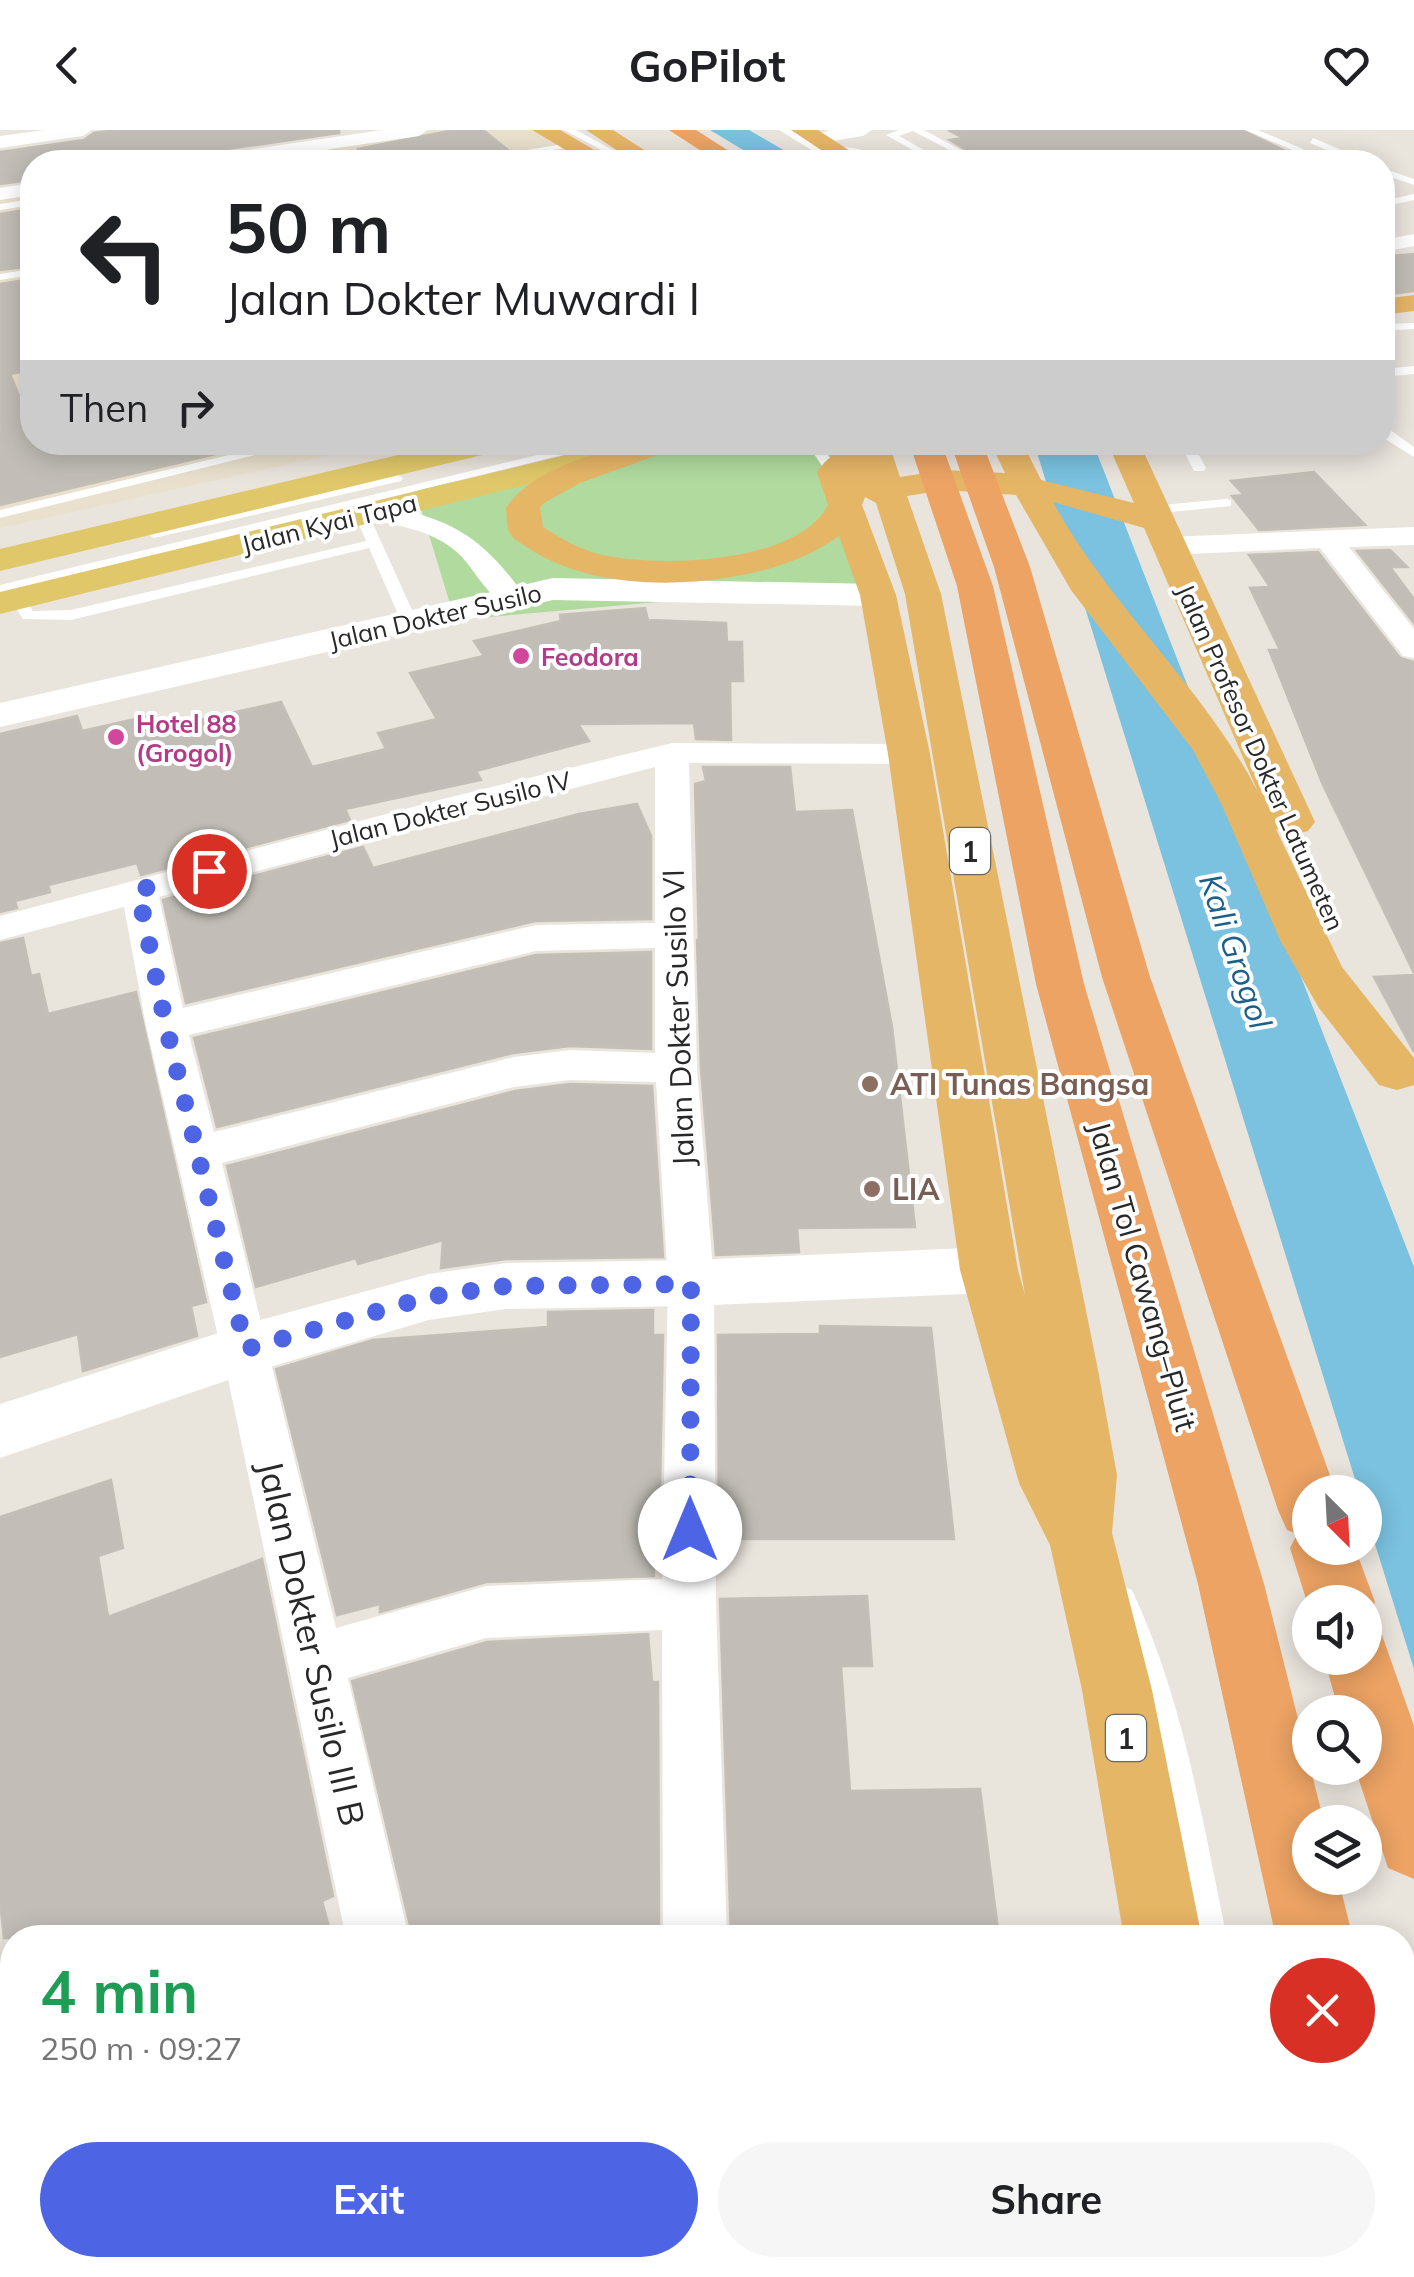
<!DOCTYPE html>
<meta charset="utf-8">
<style>
:root{--surface:#fff;--page:#f6f6f6;--text:#202124;--muted:#757577;--accent:#4d64e5}
body{margin:0;font-family:Mulish,sans-serif;background:var(--page);color:var(--text);height:100vh;display:flex;flex-direction:column;font-size:38px;white-space:nowrap}
*{box-sizing:border-box;margin:0}
p{font-size:32px;color:var(--muted)}
.icon{flex:none;width:55px;height:55px;fill:none;stroke:currentColor;stroke-width:2;stroke-linecap:round;stroke-linejoin:round}
.map{position:relative;flex:1;overflow:hidden}
.drawer{position:absolute;left:0px;top:1795px;width:1415px;height:352px;display:flex;flex-direction:column;background:var(--surface);border-radius:40px 40px 0 0;box-shadow:0 5px 25px #0003}
.drawer>*{flex:none}
.hud{position:absolute;left:20px;top:20px;width:1375px;height:305px;border-radius:40px;box-shadow:0 5px 25px #0003;background:#fff;color:var(--text);overflow:hidden}
.needle{width:65px;rotate:156deg}
.controls{position:absolute;left:1292px;top:1345px;display:grid;gap:20px}
.controls a{display:grid;place-items:center;width:90px;height:90px;border-radius:50%;background:var(--surface);box-shadow:0 5px 25px #0003;font-size:50px}
.pin{position:absolute;display:grid;place-items:center;width:85px;height:85px;color:#fff;margin:-42px;border:5px solid #fff;border-radius:50%;box-shadow:0 2px 10px #0007}
.me{position:absolute;width:110px;margin:-55px;rotate:0deg;stroke-linejoin:round;filter:drop-shadow(0 0 8px #0008)}
.turn{display:flex;align-items:center;gap:35px;height:210px;padding:0 40px;font-size:45px}
.turn .icon{width:130px;height:130px;stroke-width:2.5}
.turn b{display:block;font-size:70px;line-height:85px}
.then{display:flex;align-items:center;height:95px;padding:0 40px;background:#0003;gap:20px;font-size:38px}
.round{display:grid;place-items:center;flex:none;width:105px;height:105px;border-radius:52px;background:var(--page)}
.overview{display:flex;align-items:center;justify-content:space-between;height:170px;padding:0 40px}
h1{font-size:60px;font-weight:700;line-height:75px;color:#1e9e55}
.button{display:flex;gap:20px;margin-top:auto;padding:20px 40px}
.button a{flex:1;height:115px;border-radius:60px;background:var(--accent);color:#fff;font-size:40px;font-weight:700;line-height:115px;text-align:center}
.button a+a{background:var(--page);color:var(--text)}
header{display:flex;justify-content:space-between;align-items:center;height:130px;padding:0 40px;background:var(--surface);font-size:45px;font-weight:700}
.map>svg:first-child{display:block}
.education{fill:#e9e1cd}
.green{fill:#b0da9e}
.water{fill:#7ac2e0}
.building{fill:#c2beb7;stroke:#c4bfb6;stroke-width:2.5}
.lines{fill:none;stroke-linecap:round;stroke-linejoin:round}
.service{fill:#fff;fill-rule:evenodd}
.minor{fill:#fff;fill-rule:evenodd}
.tertiary{fill:#fff;fill-rule:evenodd}
.primary{fill:#e0c86a;fill-rule:evenodd}
.trunk{fill:#e6b667;fill-rule:evenodd}
.motorway{fill:#eca364;fill-rule:evenodd}
.route{stroke:#4d64e5;stroke-width:18;stroke-dasharray:0 32.4}
.hotel-dot{fill:#d1479c;stroke:#fff;stroke-width:4}
.education-dot{fill:#8d6e63;stroke:#fff;stroke-width:4}
.labels{text-anchor:middle;dominant-baseline:central;stroke-width:8;stroke-linejoin:round;paint-order:stroke}
.far-street-label{font-size:25px;fill:#282828;stroke:#fff}
.far-hotel-label{font-size:25px;font-weight:bold;fill:#b23c85;stroke:#fff;text-anchor:start}
.shield{fill:#fff;stroke:#686868;stroke-width:2.5}
.shield-label{font-size:28px;font-weight:bold;fill:#282828}
.street-label{font-size:30px;fill:#282828;stroke:#fff}
.education-label{font-size:30px;font-weight:bold;fill:#785e54;stroke:#fff;text-anchor:start}
.water-label{font-size:32px;font-style:italic;fill:#1c6089;stroke:#fff}
.near-street-label{font-size:35px;fill:#282828;stroke:#fff}
</style>
<header><svg class="icon" aria-label="back" viewBox="0 0 24 24"><path d="M15 5l-7 7 7 7"/></svg>GoPilot<svg class="icon" aria-label="heart" viewBox="0 0 24 24"><path d="M12 20l-8-8c-3-5 5-10 8-4 3-6 11-1 8 4z"/></svg></header>
<div class="map">
<svg width="1414" height="2147" viewBox="0 0 1414 2147">
<rect width="100%" height="100%" fill="#e9e4dc"/>
<g class="education">
<polygon points="436,0 530,0 589,32 221,32"/>
<polygon points="32,62 32,312 383,313 0,398 0,68"/>
</g>
<polygon class="green" points="668,313 840,313 875,453 455,490 415,359"/>
<g class="water">
<polygon points="710,0 749,0 804,32 763,32"/>
<polygon points="1034,313 1093,313 1414,1137 1414,1539 1365,1382 1365,1362 1359,1362"/>
</g>
<g class="building">
<polygon points="116,0 339,0 339,3 206,22 194,32 32,32 32,50 0,54 0,22 84,10 94,3"/>
<polygon points="454,0 483,0 508,20 507,26 523,32 359,32 358,19"/>
<polygon points="948,0 1242,0 1308,32 986,32 950,10 963,8"/>
<polygon points="32,79 32,136 0,140 0,84"/>
<polygon points="1414,124 1414,161 1382,165 1382,127"/>
<polygon points="32,149 32,240 10,244 32,297 32,312 223,312 224,322 0,375 0,154"/>
<polygon points="1314,342 1365,395 1259,400 1232,366 1244,365 1231,351"/>
<polygon points="1390,420 1407,437 1390,437 1414,469 1414,493 1357,421"/>
<polygon points="1318,422 1400,528 1414,532 1414,843 1323,655 1269,520 1280,520 1250,458 1270,457 1249,425"/>
<polygon points="645,478 648,490 726,493 727,512 742,512 743,551 730,551 731,610 696,609 694,593 578,594 589,611 476,641 481,650 345,679 350,690 141,745 137,733 48,755 50,762 15,771 17,778 0,782 0,604 77,586 82,601 149,586 154,600 281,572 312,637 386,619 378,603 437,589 410,543 484,526 474,511 561,491 560,485"/>
<polygon points="703,637 790,637 795,682 852,680 892,897 915,1097 797,1098 799,1122 716,1125 701,938 697,809 699,813 695,654 706,651"/>
<polygon points="637,674 651,706 651,789 535,791 186,873 163,770 363,717 373,738 579,684"/>
<polygon points="23,808 31,846 39,844 48,884 136,862 206,1172 191,1176 197,1206 83,1241 78,1204 0,1227 0,813"/>
<polygon points="651,822 651,919 570,916 513,923 217,997 194,908 536,825"/>
<polygon points="1414,845 1414,922 1374,847"/>
<polygon points="570,954 652,956 663,1127 506,1129 441,1138 443,1110 358,1134 356,1128 256,1157 227,1036 515,961"/>
<polygon points="653,1180 653,1205 663,1205 659,1408 652,1408 654,1446 486,1452 380,1482 380,1474 337,1485 276,1239 373,1210 548,1197 548,1182"/>
<polygon points="820,1196 931,1198 954,1409 719,1409 718,1205 820,1204"/>
<polygon points="111,1350 123,1418 98,1426 108,1487 262,1429 333,1766 322,1771 332,1808 4,1808 0,1772 0,1387"/>
<polygon points="867,1466 872,1536 841,1536 850,1661 980,1659 999,1808 731,1808 720,1469"/>
<polygon points="648,1504 652,1552 658,1552 659,1806 413,1808 352,1551 487,1512"/>
</g>
<g class="lines">
<g class="service">
<polygon points="564,0 576,0 635,32 624,32"/>
<polygon points="779,0 791,0 842,32 831,32"/>
<polygon points="899,0 924,0 983,32 972,32 913,1 899,6 945,32 934,32 886,5"/>
<polygon points="1245,0 1258,0 1333,32 1321,32"/>
<polygon points="1313,8 1365,30 1367,32 1355,32 1310,13"/>
<polygon points="575,12 572,17 514,26 509,23"/>
<polygon points="834,16 859,19 882,32 871,32 854,24 831,21"/>
<polygon points="327,19 347,32 336,32 325,25 248,32"/>
<polygon points="1382,38 1414,49 1414,55 1382,44"/>
<polygon points="1414,64 1414,70 1382,77 1382,71"/>
<polygon points="32,69 32,75 0,80 0,74"/>
<polygon points="32,139 32,145 0,150 0,144"/>
<polygon points="1414,193 1414,199 1382,201 1382,194"/>
<polygon points="1414,236 1414,244 1382,247 1382,239"/>
<polygon points="1382,300 1390,300 1414,317 1414,327 1382,307"/>
<polygon points="283,312 308,312 0,388 0,380"/>
<polygon points="591,312 615,312 0,463 0,455"/>
<polygon points="806,312 819,312 840,342 838,345 828,345"/>
<polygon points="1179,312 1192,312 1206,338 1204,341 1194,341"/>
<polygon points="396,344 403,348 401,351 154,408 147,404"/>
<polygon points="1226,369 1231,370 1231,376 1151,384 1144,380 1151,376"/>
<polygon points="362,381 369,385 417,491 414,494 401,491 369,418 71,490 23,489 10,469 23,466 33,481 71,480 366,411 355,385"/>
<path d="M1122 1456 1132 1460C1184 1571 1202 1689 1227 1808H1195C1172 1692 1156 1577 1108 1469L1112 1460Z"/>
<polygon points="1258,2135 1294,2135 1297,2147 1261,2147"/>
</g>
<g class="minor">
<polygon points="45,0 92,0 83,6 0,18 0,6"/>
<polygon points="382,0 428,0 419,6 242,32 197,32 207,26"/>
<polygon points="830,0 872,0 863,6 815,14 806,8"/>
<polygon points="32,53 32,65 0,70 0,58"/>
<polygon points="1414,104 1414,116 1382,122 1382,110"/>
<path d="M374 374C449 387 482 405 526 468L522 474C493 482 478 442 459 424 432 399 398 396 364 388L360 382Z"/>
<polygon points="1414,397 1414,415 1349,417 1414,499 1414,528 1403,526 1320,418 1167,425 1157,422 1153,416 1157,410 1167,407"/>
<path d="M672 613 909 614 921 617 926 624 921 631 909 634 689 633 697 938 714 1153 716 1473 727 1808H663L662 1500 486 1508 348 1548 409 1808H346L229 1254 146 896 124 777 0 810V786L443 669ZM655 637V793L536 795 183 878 159 767ZM655 818V923L570 920 514 927 214 1002 189 905 536 821ZM570 950 656 952 668 1153 662 1449 486 1456 336 1498 222 1033 514 957Z"/>
<polygon points="413,2135 485,2135 488,2147 416,2147"/>
<rect x="669" y="2135" width="72" height="12"/>
</g>
<g class="tertiary">
<polygon points="553,448 878,454 891,457 896,465 891,473 878,476 553,470 0,597 0,573"/>
<polygon points="989,1117 1009,1124 1018,1140 1009,1156 989,1163 691,1176 506,1179 429,1190 246,1244 0,1328 0,1274 246,1194 429,1144 506,1133 691,1130"/>
</g>
<g class="primary">
<polygon points="453,312 512,312 507,319 0,441 0,419"/>
<polygon points="619,312 648,312 652,318 647,325 0,484 0,462"/>
</g>
<g class="trunk">
<polygon points="532,0 560,0 615,32 586,32"/>
<polygon points="586,0 613,0 663,32 635,32"/>
<polygon points="791,0 818,0 867,32 839,32"/>
<polygon points="1414,165 1414,181 1382,185 1382,169"/>
<path d="M631 312H679L674 319 580 353 544 373 540 378 543 397C560 408 577 418 598 424 655 438 797 435 828 375L817 342C839 309 871 312 907 312L892 323 900 347 945 340 1005 343 990 312H1022L1041 350 1134 373 1107 312H1139L1315 692 1308 701 1293 705 1276 699 1342 837 1414 928V955L1397 960 1379 955 1319 878 1281 812 1221 673 1193 620 1071 460 1016 365 945 360 907 366 941 464 1098 1240 1117 1345 1112 1403 1152 1560 1202 1808H1124L1082 1560 1050 1415 1019 1353 960 1140 888 624 860 465 839 406C805 430 766 442 725 448 661 458 580 454 525 416 519 412 511 408 509 401 506 395 507 385 506 378 533 338 588 328 631 312ZM865 367 876 373 905 464 1025 1165 1018 1140 930 624 896 465 862 375ZM1053 372 1144 398 1258 662C1203 556 1110 477 1053 372Z"/>
<polygon points="1180,2135 1268,2135 1270,2147 1182,2147"/>
</g>
<g class="motorway">
<polygon points="669,0 696,0 746,32 718,32"/>
<polygon points="909,312 941,312 993,456 1084,854 1264,1454 1324,1692 1310,1692 1310,1748 1338,1748 1353,1808 1276,1808 1198,1454 1036,854 957,456"/>
<polygon points="950,312 982,312 1030,437 1150,847 1336,1362 1310,1362 1310,1418 1355,1418 1375,1472 1365,1493 1365,1472 1310,1472 1310,1478 1307,1472 1290,1418 1297,1404 1287,1400 1278,1380 1102,847 994,437"/>
<polygon points="1365,1498 1382,1505 1414,1596 1414,1749 1388,1738 1355,1638 1365,1638 1365,1582 1339,1582 1324,1528 1365,1528"/>
<polygon points="1402,2095 1414,2100 1414,2147 1351,2147 1349,2135 1402,2135"/>
</g>
</g>
<g class="lines">
<polyline class="route" points="209,741 138,760 166,896 246,1219 428,1167 506,1156 691,1154 690,1400"/>
</g>
<g class="hotel-dot">
<circle cx="521" cy="526" r="10"/>
<circle cx="116" cy="607" r="10"/>
</g>
<g class="education-dot">
<circle cx="870" cy="954" r="10"/>
<circle cx="872" cy="1059" r="10"/>
</g>
<g class="labels">
<g class="far-street-label">
<text transform="translate(329 393) rotate(-14)">Jalan Kyai Tapa</text>
<text transform="translate(435 486) rotate(-13)">Jalan Dokter Susilo</text>
<text transform="translate(1261 627) rotate(66)">Jalan Profesor Dokter Latumeten</text>
<text transform="translate(450 679) rotate(-14)">Jalan Dokter Susilo IV</text>
</g>
<g class="far-hotel-label">
<text x="541" y="526">Feodora</text>
<text x="136" y="593">Hotel 88<tspan x="136" dy="29">(Grogol)</tspan></text>
</g>
<g class="shield">
<rect x="950" y="698" width="40" height="46" rx="8"/>
<rect x="1106" y="1585" width="40" height="46" rx="8"/>
</g>
<g class="shield-label">
<text x="970" y="721">1</text>
<text x="1126" y="1608">1</text>
</g>
<g class="street-label">
<text transform="translate(678 888) rotate(-92)">Jalan Dokter Susilo VI</text>
<text transform="translate(1143 1146) rotate(74)">Jalan Tol Cawang–Pluit</text>
</g>
<g class="education-label">
<text x="890" y="954">ATI Tunas Bangsa</text>
<text x="892" y="1059">LIA</text>
</g>
<g class="water-label">
<text transform="translate(1236 821) rotate(71)">Kali Grogol</text>
</g>
<g class="near-street-label">
<text transform="translate(312 1513) rotate(77)">Jalan Dokter Susilo III B</text>
</g>
</g>
</svg>
<div class="controls">
<a><svg class="needle" viewBox="-14 -14 28 28"><path d="M0-13l5 13h-10z" fill="#e53935"/><path d="M0 13l5-13h-10z" fill="#757577"/></svg></a>
<a><svg class="icon" aria-label="sound" viewBox="0 0 24 24"><path d="M4 9h4l5-4v14l-5-4H4zM17 9q2 3 0 6"/></svg></a>
<a><svg class="icon" aria-label="search" viewBox="0 0 24 24"><circle cx="10" cy="10" r="6"/><path d="M15 15l6 6"/></svg></a>
<a><svg class="icon" aria-label="layers" viewBox="0 0 24 24"><path d="M12 4l9 5-9 5-9-5zM3 14l9 5 9-5"/></svg></a>
</div>
<div class="pin" style="left:209px;top:741px;background:#d93025"><svg class="icon" aria-label="arrive" viewBox="0 0 24 24"><path d="M6 21V4h12l-3 4 3 4H6"/></svg></div>
<svg class="me" style="left:690px;top:1400px" viewBox="-20 -20 40 40"><circle r="19" fill="#fff"/><path d="M0-13L10 11 0 6-10 11z" fill="#4d64e5"/></svg>
<div class="hud">
<div class="turn"><svg class="icon" aria-label="left" viewBox="0 0 24 24"><path d="M17 20v-9H6M10 6l-5 5 5 5"/></svg><div><b>50 m</b>Jalan Dokter Muwardi I</div></div>
<div class="then">Then<svg class="icon" aria-label="right" viewBox="0 0 24 24"><path d="M7 20v-9h11M14 6l5 5-5 5"/></svg></div>
</div>
<section class="drawer">
<div class="overview"><div><h1>4 min</h1><p>250 m · 09:27</p></div><a class="round" style="background:#d93025;color:#fff"><svg class="icon" aria-label="close" viewBox="0 0 24 24"><path d="M6 6l12 12M18 6L6 18"/></svg></a></div>
<div class="button"><a>Exit</a><a>Share</a></div>
</section>
</div>
